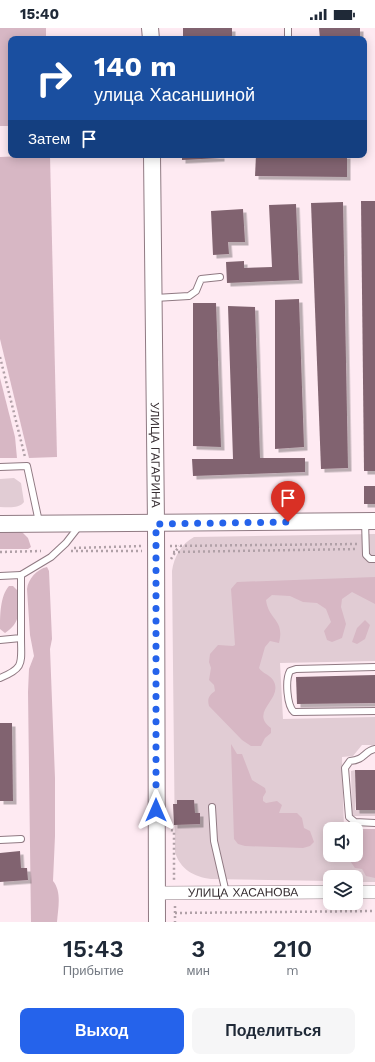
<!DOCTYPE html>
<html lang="ru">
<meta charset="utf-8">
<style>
:root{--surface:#fff;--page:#f6f6f7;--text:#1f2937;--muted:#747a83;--accent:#2563eb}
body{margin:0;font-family:"Work Sans",sans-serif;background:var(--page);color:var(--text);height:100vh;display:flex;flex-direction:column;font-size:15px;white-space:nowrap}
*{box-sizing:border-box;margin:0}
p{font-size:13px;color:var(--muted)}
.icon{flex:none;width:22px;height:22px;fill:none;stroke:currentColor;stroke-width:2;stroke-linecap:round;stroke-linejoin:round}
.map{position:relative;height:894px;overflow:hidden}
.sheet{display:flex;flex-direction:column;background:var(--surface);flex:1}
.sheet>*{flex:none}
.guide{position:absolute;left:8px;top:8px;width:359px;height:122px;border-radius:8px;box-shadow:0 2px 10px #0003;background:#1a4fa0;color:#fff;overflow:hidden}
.buttons{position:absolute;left:323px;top:794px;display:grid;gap:8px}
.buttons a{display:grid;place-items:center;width:40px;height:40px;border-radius:8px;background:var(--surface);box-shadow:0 2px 10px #0003;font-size:20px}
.pin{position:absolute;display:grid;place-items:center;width:34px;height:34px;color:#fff;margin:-41px -17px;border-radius:50% 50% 50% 0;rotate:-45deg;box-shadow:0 0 4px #0007}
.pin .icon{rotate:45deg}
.me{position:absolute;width:44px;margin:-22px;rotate:0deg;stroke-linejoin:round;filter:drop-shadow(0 0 3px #0008)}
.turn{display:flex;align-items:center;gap:14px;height:84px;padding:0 20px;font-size:18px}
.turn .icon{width:52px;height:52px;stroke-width:2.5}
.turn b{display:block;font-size:28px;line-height:34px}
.then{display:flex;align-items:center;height:38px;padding:0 20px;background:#0003;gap:8px;font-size:15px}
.eta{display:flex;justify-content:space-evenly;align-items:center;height:68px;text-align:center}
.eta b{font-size:24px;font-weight:600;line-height:28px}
.button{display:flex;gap:8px;margin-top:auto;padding:8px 20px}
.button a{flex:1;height:46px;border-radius:8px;background:var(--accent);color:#fff;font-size:16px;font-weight:600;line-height:46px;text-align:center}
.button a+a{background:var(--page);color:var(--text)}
.status{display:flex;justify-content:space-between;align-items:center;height:28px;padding:0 20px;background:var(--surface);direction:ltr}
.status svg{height:11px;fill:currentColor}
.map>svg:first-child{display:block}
.green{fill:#e1ccd4}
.forest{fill:#d7b7c4}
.building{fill:#816470;filter:url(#shadow)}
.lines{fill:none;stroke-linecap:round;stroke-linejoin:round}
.service-casing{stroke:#907a83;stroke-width:8}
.minor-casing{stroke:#907a83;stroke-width:14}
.tertiary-casing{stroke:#907a83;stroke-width:18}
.path{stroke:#b0a0a7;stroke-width:2.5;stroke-dasharray:2 3;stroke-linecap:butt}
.service{stroke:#fff;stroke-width:6}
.minor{stroke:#fff;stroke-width:13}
.tertiary{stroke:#fff;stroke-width:16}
.route{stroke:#2563eb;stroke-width:7;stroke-dasharray:0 12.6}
.labels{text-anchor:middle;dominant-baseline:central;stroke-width:4;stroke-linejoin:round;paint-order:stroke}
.street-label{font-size:12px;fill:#382f33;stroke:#fdfdfd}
</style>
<div class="status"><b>15:40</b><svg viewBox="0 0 49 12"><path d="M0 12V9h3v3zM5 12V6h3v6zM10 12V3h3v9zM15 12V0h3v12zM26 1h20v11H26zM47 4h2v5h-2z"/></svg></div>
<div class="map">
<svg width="375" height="894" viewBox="0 0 375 894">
<defs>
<filter id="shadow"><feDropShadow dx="3.5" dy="3.5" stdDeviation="0" flood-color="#0004"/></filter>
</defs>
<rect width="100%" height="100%" fill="#feeaf2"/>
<g class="green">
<path d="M14 450 21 455 24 474C19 481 8 479 0 479V451Z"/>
<path d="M375 506V633L280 635 283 691 375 689V717H362L353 728 342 729 344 801H330V827L375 829V854H356V849H330V853L211 851C194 849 180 841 175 824L172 543C174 529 181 516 194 509Z"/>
<polygon points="355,742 355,782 375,782 375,788 352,788 351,743"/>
</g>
<g class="forest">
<polygon points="0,0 46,0 46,11 11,11 11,98 0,98"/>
<polygon points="50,127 57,429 29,430 0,311 0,129"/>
<polygon points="0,350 15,409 17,430 0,430"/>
<polygon points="0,500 18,500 28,510 31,519 28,521 0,521"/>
<path d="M47 539 49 543 52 611 50 621 55 750V808L53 853C62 864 58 880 57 894H31L28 664 29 641 34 628 30 607 27 561C28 551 37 541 47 539Z"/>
<path d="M375 549V576L352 564 342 571 341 579 346 596 342 610 332 614 327 612 324 603 331 594 326 581 317 575 303 574 290 568 272 567 266 572C269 593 285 591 279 615L270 613 265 619 259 640C262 645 270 647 273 652 285 671 248 683 271 700V705L265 710 261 718H251L242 712 209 678C207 671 209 667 215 663L214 657 209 652 211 640 209 634 210 626 218 617 233 618 235 617 231 561 237 554Z"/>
<path d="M9 558H13L20 565C19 582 21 595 5 605L0 601C0 588 0 568 9 558Z"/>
<polygon points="365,592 370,597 365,611 357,616 352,614 357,600"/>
<polygon points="231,716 237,726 242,726 252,752 265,760 266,764 263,769 263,773 266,775 277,773 282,777 279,785 297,785 302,790 304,800 310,803 314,814 310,818 303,820 245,818 238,816 234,811"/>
<polygon points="356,801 375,801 375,850 366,848 362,841 355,840 346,827 356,827"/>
</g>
<g class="building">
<rect x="183" y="0" width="49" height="11"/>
<polygon points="319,0 360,0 360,11 320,11"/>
<polygon points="182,127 221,127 221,130 182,132"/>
<polygon points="256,127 347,127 347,149 255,148"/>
<polygon points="361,173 375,173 375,443 364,443"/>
<polygon points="343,174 348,440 321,441 311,175"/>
<polygon points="296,176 299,252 227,255 226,234 244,233 244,240 272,239 269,177"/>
<polygon points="243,181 245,214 228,214 229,226 213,227 211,183"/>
<polygon points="299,271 304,419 275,421 275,272"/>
<polygon points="193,275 216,275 221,419 193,418"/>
<polygon points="228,278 255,279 260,430 305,430 305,444 193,448 192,431 233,431"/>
<rect x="364" y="458" width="11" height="18"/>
<polygon points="375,647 375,675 297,676 296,649"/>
<polygon points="0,695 12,695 13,773 0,773"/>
<polygon points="355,742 375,742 375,782 356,782"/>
<polygon points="177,772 194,772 195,785 200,785 200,796 174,797 173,776 177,776"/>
<polygon points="20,823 21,840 27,840 28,852 0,854 0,825"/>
</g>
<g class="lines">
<g class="service-casing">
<g id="service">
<polyline points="288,0 288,11"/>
<polyline points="155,270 189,268 196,263 201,251 220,249"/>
<polyline points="0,439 27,438 39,494"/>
<polyline points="365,493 366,527 370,531 375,531"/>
<polyline points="21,547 51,529 66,515 80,497"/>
<polyline points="0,548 21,547 21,610 0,612"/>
<path d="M375 639 296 641 290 643C285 652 287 678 294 684L375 683"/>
<path d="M0 650C25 640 21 635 21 610"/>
<path d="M375 721C364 723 365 732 350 733L345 740 349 789 355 794 375 795"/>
<polyline points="212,779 214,813 226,865"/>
<polyline points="0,812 21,811"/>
</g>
</g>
<g class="minor-casing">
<g id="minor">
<polyline points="356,864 375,864"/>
<path id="s1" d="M157 865 330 864"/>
</g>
</g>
<g class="tertiary-casing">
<g id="tertiary">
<polyline points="150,0 151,11"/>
<path id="s2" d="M152 127 156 496 157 894"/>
<polyline points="0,496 375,493"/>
</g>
</g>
<g class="path">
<polyline points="0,329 25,429"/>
<polyline points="170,518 357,516"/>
<polyline points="74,520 143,518"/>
<polyline points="71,523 142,523"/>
<polyline points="0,524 41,523"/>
<polyline points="173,524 358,521"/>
<polyline points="171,531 179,518"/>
<polyline points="171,802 174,803 174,853"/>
<polyline points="175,878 175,894"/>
<polyline points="175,885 375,883"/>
</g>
<use href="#service" class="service"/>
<use href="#minor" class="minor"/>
<use href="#tertiary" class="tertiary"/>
</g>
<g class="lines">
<polyline class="route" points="156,782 156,496 288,494"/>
</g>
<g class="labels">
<g class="street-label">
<text stroke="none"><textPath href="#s2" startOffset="300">УЛИЦА ГАГАРИНА</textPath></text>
<text stroke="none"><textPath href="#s1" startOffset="86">УЛИЦА ХАСАНОВА</textPath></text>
</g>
</g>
</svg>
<div class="buttons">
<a><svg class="icon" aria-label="sound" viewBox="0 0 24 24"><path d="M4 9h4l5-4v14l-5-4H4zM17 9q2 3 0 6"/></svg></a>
<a><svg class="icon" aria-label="layers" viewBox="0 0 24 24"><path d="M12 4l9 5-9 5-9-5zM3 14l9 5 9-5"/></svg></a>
</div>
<div class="pin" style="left:288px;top:494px;background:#d93025"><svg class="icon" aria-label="arrive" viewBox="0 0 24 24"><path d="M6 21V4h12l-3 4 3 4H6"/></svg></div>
<svg class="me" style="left:156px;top:782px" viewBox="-20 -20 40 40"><path d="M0-17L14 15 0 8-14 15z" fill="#2563eb" stroke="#fff" stroke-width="4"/></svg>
<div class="guide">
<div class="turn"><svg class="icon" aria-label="right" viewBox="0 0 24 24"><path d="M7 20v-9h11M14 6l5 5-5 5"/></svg><div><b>140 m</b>улица Хасаншиной</div></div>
<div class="then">Затем<svg class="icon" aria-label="arrive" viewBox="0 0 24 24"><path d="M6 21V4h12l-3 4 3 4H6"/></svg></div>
</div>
</div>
<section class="sheet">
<div class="eta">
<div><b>15:43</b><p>Прибытие</p></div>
<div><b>3</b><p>мин</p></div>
<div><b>210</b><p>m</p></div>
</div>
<div class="button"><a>Выход</a><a>Поделиться</a></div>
</section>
